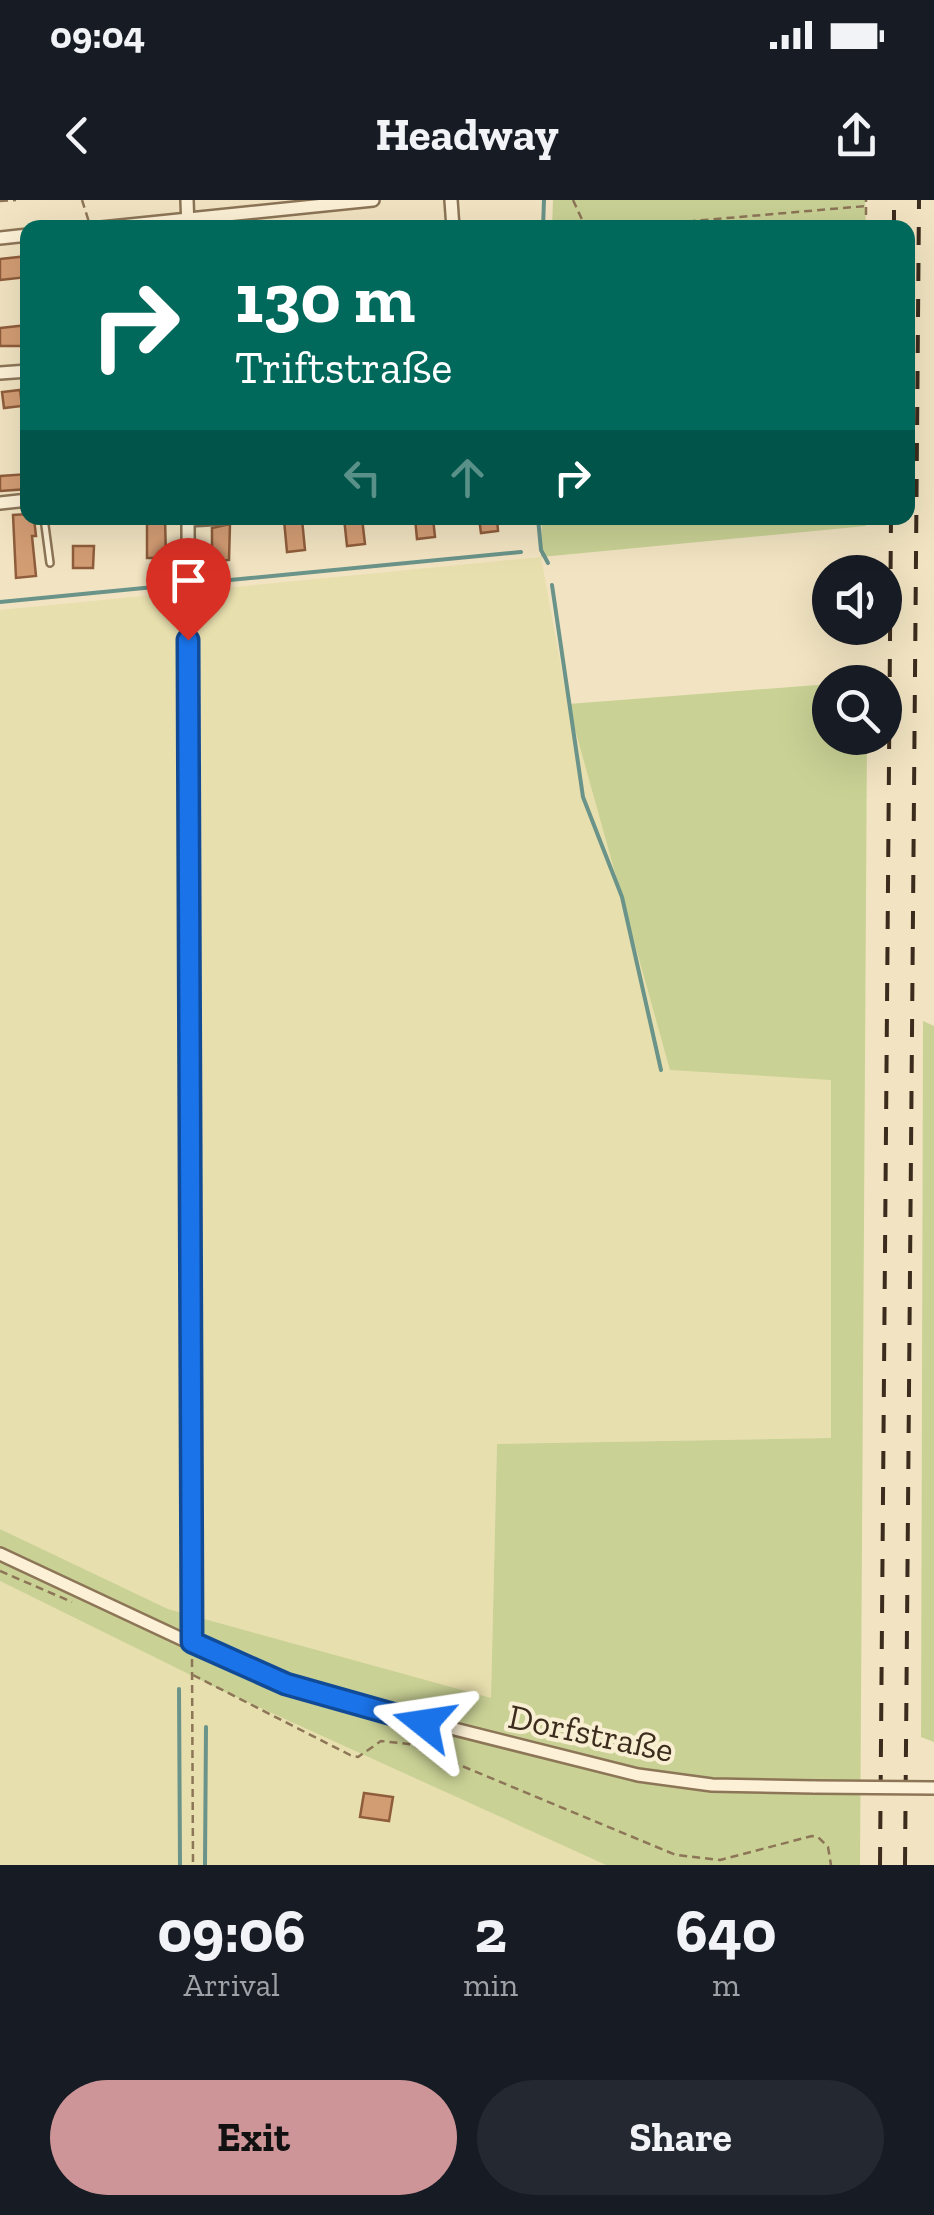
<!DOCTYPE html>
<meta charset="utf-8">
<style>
:root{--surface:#171b24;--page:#242831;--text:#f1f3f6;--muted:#9ea1a6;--accent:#cd9597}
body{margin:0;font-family:"Zilla Slab",serif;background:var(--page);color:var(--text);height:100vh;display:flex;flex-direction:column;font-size:38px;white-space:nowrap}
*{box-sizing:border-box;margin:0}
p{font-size:32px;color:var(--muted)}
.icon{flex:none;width:55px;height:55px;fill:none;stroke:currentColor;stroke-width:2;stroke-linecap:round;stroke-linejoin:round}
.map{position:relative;height:1665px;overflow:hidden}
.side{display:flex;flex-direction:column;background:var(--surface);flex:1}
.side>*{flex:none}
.hud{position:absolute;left:20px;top:20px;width:895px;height:305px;border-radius:20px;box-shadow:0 10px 40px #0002;background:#00695c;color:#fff;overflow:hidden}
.buttons{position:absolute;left:812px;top:355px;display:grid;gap:20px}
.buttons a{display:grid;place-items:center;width:90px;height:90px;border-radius:50%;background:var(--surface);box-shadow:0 10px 40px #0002;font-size:50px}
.pin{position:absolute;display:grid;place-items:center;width:85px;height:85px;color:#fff;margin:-102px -42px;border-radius:50% 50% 50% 0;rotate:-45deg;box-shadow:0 0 10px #0007}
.pin .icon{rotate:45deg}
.me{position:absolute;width:110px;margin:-55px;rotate:285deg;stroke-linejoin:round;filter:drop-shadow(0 0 8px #0008)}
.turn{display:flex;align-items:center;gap:35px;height:210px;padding:0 50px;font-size:45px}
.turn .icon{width:130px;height:130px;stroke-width:2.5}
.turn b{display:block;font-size:70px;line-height:85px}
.lanes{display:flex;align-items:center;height:95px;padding:0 50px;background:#0003;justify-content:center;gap:50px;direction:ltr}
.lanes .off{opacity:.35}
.eta{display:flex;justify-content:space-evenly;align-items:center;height:170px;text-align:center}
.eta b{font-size:60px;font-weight:700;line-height:70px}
.action{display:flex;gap:20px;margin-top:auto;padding:20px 50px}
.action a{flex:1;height:115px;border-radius:60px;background:var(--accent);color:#111;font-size:40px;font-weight:700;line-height:115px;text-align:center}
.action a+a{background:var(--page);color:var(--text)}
.status{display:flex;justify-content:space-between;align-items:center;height:70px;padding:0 50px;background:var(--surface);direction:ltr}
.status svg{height:28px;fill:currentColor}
header{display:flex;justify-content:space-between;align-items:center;height:130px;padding:0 50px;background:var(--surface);font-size:45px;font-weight:700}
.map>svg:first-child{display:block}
.farmland{fill:#e8dfae}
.green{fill:#c9d195}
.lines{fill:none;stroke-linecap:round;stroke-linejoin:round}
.stream{stroke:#6a9389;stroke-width:4}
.building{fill:#d39d74;stroke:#8f5d3b;stroke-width:2.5}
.lane-casing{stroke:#8d7557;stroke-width:10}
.street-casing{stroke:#8d7557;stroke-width:16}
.path{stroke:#8d7557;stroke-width:2.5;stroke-dasharray:8 5;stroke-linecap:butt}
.lane{stroke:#fcf1d6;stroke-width:5}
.street{stroke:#fcf1d6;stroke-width:11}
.rail{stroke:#3c2c1d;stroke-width:4;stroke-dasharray:18 18;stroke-linecap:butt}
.street-bridge-casing{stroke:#8d7557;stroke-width:16;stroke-linecap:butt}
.street-bridge{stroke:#fcf1d6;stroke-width:11}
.route-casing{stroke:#114b97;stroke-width:25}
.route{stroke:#1a73e8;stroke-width:18}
.labels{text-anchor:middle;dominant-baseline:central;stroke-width:8;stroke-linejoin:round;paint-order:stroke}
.street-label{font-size:35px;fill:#3c2c1d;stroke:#f8eed2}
</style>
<div class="status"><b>09:04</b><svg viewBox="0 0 49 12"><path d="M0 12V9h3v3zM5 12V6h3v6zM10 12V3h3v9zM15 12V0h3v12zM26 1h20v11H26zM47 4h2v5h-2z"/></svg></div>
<header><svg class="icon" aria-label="back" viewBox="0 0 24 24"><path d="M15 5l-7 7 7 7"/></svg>Headway<svg class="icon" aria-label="share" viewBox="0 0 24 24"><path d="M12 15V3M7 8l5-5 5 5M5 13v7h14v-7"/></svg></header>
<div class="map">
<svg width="934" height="1665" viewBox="0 0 934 1665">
<rect width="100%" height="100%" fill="#f2e4c2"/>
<g class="farmland">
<polygon points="541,357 568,504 831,880 831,1238 497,1244 491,1499 168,1409 0,1329 0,410"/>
<polygon points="0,1381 221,1490 606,1665 0,1665"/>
</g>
<g class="green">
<polygon points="553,0 865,0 866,27 552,27"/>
<polygon points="542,318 866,318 866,326 541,357"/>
<polygon points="830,484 830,538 867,538 860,1665 606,1665 221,1490 0,1381 0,1329 168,1409 491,1498 497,1244 831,1238 831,880 670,870 568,504"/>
<polygon points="923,821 934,826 934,1542 921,1537"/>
</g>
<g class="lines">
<g class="stream">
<polyline points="543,28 544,0"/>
<polyline points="538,318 541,350 548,363"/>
<polyline points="209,382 521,352"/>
<polyline points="552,385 583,597 622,697 661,870"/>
<polyline points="0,402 175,385"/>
<polyline points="179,1489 180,1665"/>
<polyline points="205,1665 206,1527"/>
</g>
</g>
<g class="building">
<polygon points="28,56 28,77 0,80 0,59"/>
<polygon points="28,125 28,146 0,146 0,128"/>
<polygon points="20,190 22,206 4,208 2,192"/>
<polygon points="28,274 28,289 0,291 0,276"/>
<polygon points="28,314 28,318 34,318 36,336 32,336 36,376 16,378 13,315"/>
<polygon points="147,318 165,318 166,358 147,358"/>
<polygon points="344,318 362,318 365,344 347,346"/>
<polygon points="415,318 433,318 435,337 417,339"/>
<polygon points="479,318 497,318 498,331 481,333"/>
<polygon points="302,319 305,350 287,352 284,320"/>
<polygon points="230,324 229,360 212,362 212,328"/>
<polygon points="73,346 94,346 93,368 73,368"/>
<polygon points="364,1593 393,1597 389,1621 360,1617"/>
</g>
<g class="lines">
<g class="lane-casing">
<polyline id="lane" points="44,318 50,363"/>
</g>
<g class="street-casing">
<g id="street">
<polyline points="187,0 188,28"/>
<polyline points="451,0 453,28"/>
<polyline points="101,28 373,0"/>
<polyline points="0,38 28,35"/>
<polyline points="0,173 28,171"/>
<polyline points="0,303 28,300"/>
<polyline points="188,318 192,1442"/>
<polyline points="188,320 223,318"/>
<polyline points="0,1354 233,1463 331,1498 638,1575 712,1585 815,1587"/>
</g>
</g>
<g class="path">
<polyline points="82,0 89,22"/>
<polyline points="573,0 584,24 693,21 866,6"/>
<polyline points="0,1 16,0"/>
<polyline points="866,28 866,0"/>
<polyline points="0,1371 72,1402"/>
<polyline points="192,1459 193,1665"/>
<polyline points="193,1475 350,1555 358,1557 381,1541 409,1544 676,1655 720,1660 812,1636 818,1637 828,1647 831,1665"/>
</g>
<use href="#lane" class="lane"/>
<use href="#street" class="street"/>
<g class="rail">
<polyline points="894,28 894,0"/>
<polyline points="880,1665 891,318"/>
<polyline points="905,1665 919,0"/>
</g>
<g class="street-bridge-casing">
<polyline id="street-bridge" points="815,1587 934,1588"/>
</g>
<use href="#street-bridge" class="street-bridge"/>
</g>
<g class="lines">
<g class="route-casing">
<polyline id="route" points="188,440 192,1442 286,1484 424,1523"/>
</g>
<use href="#route" class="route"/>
</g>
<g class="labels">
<g class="street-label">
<text transform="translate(591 1533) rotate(12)">Dorfstraße</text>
</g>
</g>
</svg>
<div class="buttons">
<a><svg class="icon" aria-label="sound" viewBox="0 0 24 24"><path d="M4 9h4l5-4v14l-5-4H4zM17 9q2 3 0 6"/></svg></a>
<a><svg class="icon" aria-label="search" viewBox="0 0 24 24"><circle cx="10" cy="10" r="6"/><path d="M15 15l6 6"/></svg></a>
</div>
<div class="pin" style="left:188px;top:440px;background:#d93025"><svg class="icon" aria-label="arrive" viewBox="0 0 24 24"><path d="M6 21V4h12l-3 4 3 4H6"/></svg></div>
<svg class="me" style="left:424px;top:1523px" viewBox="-20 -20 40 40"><path d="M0-17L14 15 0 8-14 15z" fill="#1a73e8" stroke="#fff" stroke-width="4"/></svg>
<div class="hud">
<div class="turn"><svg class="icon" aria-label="right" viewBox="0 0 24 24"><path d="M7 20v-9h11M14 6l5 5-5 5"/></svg><div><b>130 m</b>Triftstraße</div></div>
<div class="lanes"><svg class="icon off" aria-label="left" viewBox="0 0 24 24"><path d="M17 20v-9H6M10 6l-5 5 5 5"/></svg><svg class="icon off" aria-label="ahead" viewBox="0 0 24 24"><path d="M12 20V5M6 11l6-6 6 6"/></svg><svg class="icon" aria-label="right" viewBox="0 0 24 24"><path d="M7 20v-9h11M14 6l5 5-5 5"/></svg></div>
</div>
</div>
<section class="side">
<div class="eta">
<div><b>09:06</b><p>Arrival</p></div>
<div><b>2</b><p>min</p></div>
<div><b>640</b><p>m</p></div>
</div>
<div class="action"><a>Exit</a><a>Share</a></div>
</section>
